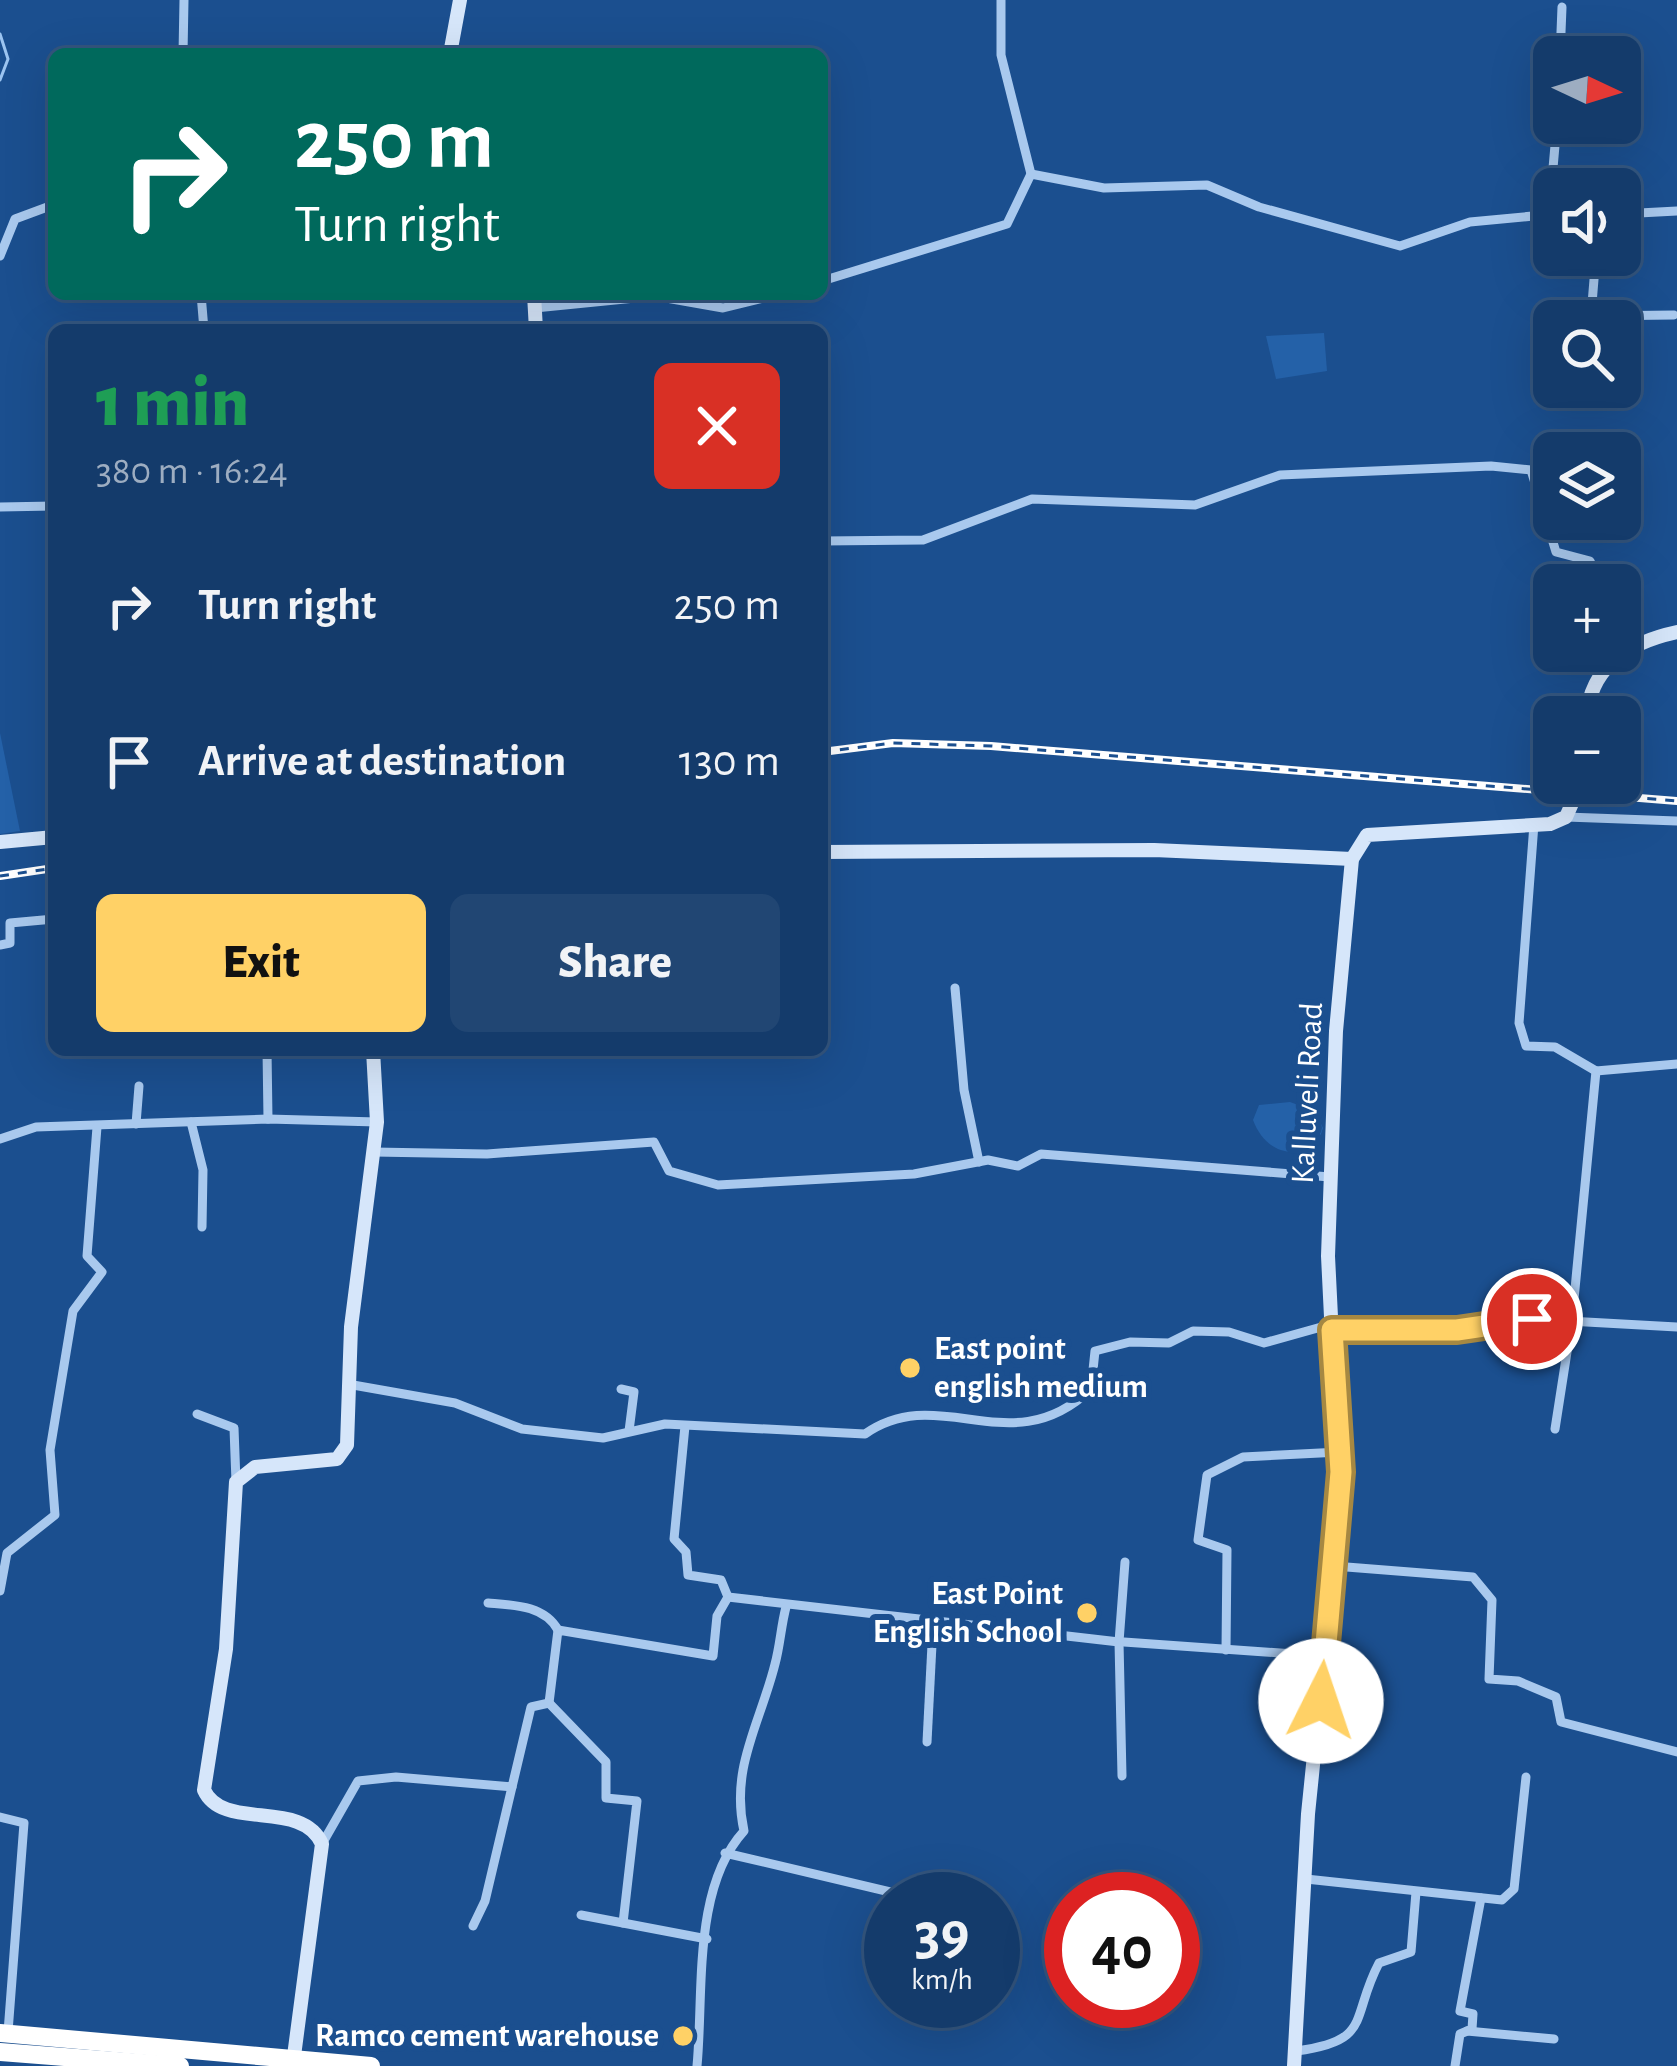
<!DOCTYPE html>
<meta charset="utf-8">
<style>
:root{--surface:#143b6b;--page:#214673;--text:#f1f3f6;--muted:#9dadc1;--line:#33557e;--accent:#ffd166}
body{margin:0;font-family:"Alegreya Sans",sans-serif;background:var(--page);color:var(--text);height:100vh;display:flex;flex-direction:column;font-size:45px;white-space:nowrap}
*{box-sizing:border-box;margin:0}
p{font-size:39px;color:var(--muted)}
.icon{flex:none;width:66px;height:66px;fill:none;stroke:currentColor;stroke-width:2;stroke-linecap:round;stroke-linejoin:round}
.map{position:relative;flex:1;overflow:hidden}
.sheet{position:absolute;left:48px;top:324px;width:780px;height:732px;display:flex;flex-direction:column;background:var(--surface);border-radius:18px;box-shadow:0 12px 48px #0002,0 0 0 3px var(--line)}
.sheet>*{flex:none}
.hud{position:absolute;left:48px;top:48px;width:780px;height:252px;border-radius:18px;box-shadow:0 12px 48px #0002,0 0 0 3px var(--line);background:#00695c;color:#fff;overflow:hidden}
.needle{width:78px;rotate:94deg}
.controls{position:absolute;left:1533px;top:36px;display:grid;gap:24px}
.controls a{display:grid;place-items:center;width:108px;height:108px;border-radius:18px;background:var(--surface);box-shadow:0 12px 48px #0002,0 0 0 3px var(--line);font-size:60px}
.speed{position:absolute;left:864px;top:1872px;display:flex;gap:24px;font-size:60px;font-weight:700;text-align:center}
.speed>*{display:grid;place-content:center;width:156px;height:156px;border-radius:50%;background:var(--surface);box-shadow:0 12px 48px #0002,0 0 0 3px var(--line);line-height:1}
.speed small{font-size:30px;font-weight:400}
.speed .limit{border:18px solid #d22;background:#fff;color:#111}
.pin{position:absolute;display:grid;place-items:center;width:102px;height:102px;color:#fff;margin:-51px;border:6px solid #fff;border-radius:50%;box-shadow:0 3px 12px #0007}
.me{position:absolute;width:132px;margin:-66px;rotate:4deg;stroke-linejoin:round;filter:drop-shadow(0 0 9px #0008)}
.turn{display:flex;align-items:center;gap:42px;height:252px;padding:0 48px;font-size:54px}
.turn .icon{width:156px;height:156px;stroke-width:2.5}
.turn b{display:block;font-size:84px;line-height:102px}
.round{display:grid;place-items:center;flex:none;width:126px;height:126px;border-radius:18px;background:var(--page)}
.head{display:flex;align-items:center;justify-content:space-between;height:204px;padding:0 48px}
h1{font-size:72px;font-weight:800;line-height:90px;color:#1e9e55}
.button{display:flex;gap:24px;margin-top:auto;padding:24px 48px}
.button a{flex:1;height:138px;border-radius:18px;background:var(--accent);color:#111;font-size:48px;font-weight:800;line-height:138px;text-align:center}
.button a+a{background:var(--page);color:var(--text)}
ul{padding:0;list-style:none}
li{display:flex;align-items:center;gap:36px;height:156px;padding:0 48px}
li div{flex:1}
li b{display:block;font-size:45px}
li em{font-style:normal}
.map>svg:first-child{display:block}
.green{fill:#2461a8}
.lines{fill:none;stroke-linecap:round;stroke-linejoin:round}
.stream{stroke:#9cc4f0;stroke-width:3}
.street{stroke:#a9c9ee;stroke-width:9}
.secondary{stroke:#d6e6fa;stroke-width:14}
.highway{stroke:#fff;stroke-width:18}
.rail-casing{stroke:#fff;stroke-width:8}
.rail{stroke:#1b4f8f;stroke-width:3;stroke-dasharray:9;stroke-linecap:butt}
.route-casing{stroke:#a68842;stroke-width:30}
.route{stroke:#ffd166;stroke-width:21}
.poi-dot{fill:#ffd166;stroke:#1b4f8f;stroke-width:4.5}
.labels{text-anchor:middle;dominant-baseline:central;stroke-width:12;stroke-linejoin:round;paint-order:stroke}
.street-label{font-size:33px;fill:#fff;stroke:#1b4f8f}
.poi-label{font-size:33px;font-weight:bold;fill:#fff;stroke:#1b4f8f;text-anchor:end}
</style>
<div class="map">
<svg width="1677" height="2066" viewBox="0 0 1677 2066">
<rect width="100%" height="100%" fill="#1b4f8f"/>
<g class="green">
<polygon points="1324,333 1327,371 1276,379 1266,336"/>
<polygon points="0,733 20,831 0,834"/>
<path d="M1290 1102 1315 1111 1323 1128 1317 1146C1288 1160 1264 1149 1253 1120L1259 1105Z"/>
</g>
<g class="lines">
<polyline class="stream" points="0,34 8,59 0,80"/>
<g class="street">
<polyline points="1001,0 1001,55 1031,174"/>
<polyline points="183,54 184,0"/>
<polyline points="1560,57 1562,7"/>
<polyline points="1549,213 1557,123"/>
<polyline points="1620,214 1677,211"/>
<polyline points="1596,255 1591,316 1674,315"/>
<polyline points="0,256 15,219 50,206 54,189"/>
<polyline points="822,281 1007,224 1031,174 1104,188 1207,185 1259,207 1400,246 1470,222 1554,214"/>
<polyline points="201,294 204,330"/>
<polyline points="535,308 655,296 723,308 780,294"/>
<polyline points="0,507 54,506"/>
<polyline points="822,541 923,540 1032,499 1195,505 1280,475 1491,466 1531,470 1556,552 1590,561 1601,585"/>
<polyline points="1566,817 1677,821"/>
<polyline points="1534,824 1519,1023 1526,1046 1555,1047 1596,1071"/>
<polyline points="0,945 10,943 10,923 54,919"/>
<polyline points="955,988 964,1090 979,1162"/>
<polyline points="267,1050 268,1119"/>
<polyline points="191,1122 203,1170 202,1227"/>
<polyline points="136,1124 139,1086"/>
<polyline points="0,1139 36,1127 268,1119 377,1122"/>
<polyline points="374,1152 487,1154 654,1142 669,1171 718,1185 914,1174 988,1160 1018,1166 1041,1154 1330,1177"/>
<polyline points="1332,1330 1457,1330 1532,1319 1677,1327"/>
<path d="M353 1385 455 1403 522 1429 603 1438 665 1424 865 1434C941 1381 1011 1465 1091 1389L1095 1351 1130 1342 1169 1343 1193 1331 1229 1332 1264 1343 1332 1324"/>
<polyline points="621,1389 634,1392 629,1431"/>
<polyline points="197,1414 234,1428 236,1482"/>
<polyline points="685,1426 674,1539 686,1552 688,1575 721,1580 728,1597"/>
<polyline points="1555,1429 1572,1320 1596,1071 1677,1064"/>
<polyline points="1334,1566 1473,1577 1492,1600 1489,1679 1518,1681 1556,1697 1561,1722 1677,1752"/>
<polyline points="0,1591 7,1553 55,1515 50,1450 73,1311 102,1272 87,1256 97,1127"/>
<polyline points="728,1597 1119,1642"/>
<path d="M488 1603C513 1605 544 1605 558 1630"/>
<polyline points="1124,1642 1323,1656"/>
<polyline points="1226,1650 1227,1550 1198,1540 1207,1475 1243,1457 1340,1452"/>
<polyline points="549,1703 606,1762 606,1798 637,1801 623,1923"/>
<polyline points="927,1742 933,1625"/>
<polyline points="1122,1776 1119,1642 1125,1562"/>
<polyline points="0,1817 24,1823 8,2032"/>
<polyline points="322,1844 358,1781 396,1777 512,1787 531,1707 549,1703 558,1630 713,1656 717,1616 728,1597"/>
<polyline points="725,1853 903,1895"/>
<polyline points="1306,1879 1502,1900 1514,1889 1526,1777"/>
<polyline points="581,1915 707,1939"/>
<polyline points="473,1926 485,1901 512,1787"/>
<polyline points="1467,2031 1554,2039"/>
<path d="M1296 2051C1373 2041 1350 2018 1379 1963L1411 1952 1416 1892"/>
<path d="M697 2066C704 1993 692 1888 744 1831 730 1768 760 1724 775 1664 780 1646 781 1626 786 1607"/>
<polyline points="1455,2066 1460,2034 1472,2029 1473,2014 1460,2011 1481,1898"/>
</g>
<g class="secondary">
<polyline points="450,54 460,0"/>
<polyline points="534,294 536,330"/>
<path d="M1587 717C1590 666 1630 642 1677 632"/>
<polyline points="0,842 54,837"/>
<polyline points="822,852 1154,850 1352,859"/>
<path d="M294 2056 322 1844C302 1798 223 1832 204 1790L226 1649 236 1482 255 1467 337 1459 347 1445 351 1327 377 1122 373 1050"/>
<polyline points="1294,2066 1308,1814 1340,1500 1328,1256 1336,1031 1352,859 1367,835 1550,824 1566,817 1581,783"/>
</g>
<g class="highway">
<polyline points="0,2033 371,2066"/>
<polyline points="0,2052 180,2066"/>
</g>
<g class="rail-casing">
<g id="rail">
<polyline points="822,752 893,743 991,746 1677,801"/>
<polyline points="0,876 54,868"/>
</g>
</g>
<use href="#rail" class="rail"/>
</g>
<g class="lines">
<g class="route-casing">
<polyline id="route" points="1321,1701 1341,1472 1332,1330 1457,1330 1532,1319"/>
</g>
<use href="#route" class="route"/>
</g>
<g class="poi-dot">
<circle cx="910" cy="1368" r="12"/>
<circle cx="1087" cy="1613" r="12"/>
<circle cx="683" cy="2036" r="12"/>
</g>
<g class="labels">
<g class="street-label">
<text transform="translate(1308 1093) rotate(-87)">Kalluveli Road</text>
</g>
<g class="poi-label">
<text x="934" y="1349" text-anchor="start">East point<tspan x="934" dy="38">english medium</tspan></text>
<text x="1063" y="1594">East Point<tspan x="1063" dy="38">English School</tspan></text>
<text x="659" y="2036">Ramco cement warehouse</text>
</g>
</g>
</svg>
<div class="controls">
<a><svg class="needle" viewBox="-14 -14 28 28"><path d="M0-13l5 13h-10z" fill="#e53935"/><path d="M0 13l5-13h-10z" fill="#9dadc1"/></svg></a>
<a><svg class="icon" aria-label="sound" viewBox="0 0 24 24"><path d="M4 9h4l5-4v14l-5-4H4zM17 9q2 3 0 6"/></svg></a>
<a><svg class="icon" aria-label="search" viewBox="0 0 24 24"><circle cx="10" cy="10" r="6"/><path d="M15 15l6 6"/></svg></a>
<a><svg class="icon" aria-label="layers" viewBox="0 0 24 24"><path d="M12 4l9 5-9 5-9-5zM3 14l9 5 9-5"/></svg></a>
<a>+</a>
<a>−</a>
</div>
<div class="speed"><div>39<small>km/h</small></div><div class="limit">40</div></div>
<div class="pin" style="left:1532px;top:1319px;background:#d93025"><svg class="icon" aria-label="arrive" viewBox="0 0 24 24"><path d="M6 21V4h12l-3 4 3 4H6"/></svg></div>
<svg class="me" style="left:1321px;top:1701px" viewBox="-20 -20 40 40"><circle r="19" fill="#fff"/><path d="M0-13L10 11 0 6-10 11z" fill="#ffd166"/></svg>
<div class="hud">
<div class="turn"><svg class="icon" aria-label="right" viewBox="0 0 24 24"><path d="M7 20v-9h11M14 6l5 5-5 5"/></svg><div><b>250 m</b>Turn right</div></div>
</div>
<section class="sheet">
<div class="head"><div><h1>1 min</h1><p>380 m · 16:24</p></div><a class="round" style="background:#d93025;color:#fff"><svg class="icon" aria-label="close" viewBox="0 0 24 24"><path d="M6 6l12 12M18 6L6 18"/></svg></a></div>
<ul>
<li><svg class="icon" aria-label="right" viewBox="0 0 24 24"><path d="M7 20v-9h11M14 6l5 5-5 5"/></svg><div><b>Turn right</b></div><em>250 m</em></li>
<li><svg class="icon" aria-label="arrive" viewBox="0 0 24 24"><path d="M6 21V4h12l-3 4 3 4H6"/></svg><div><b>Arrive at destination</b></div><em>130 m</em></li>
</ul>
<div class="button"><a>Exit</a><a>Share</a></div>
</section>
</div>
